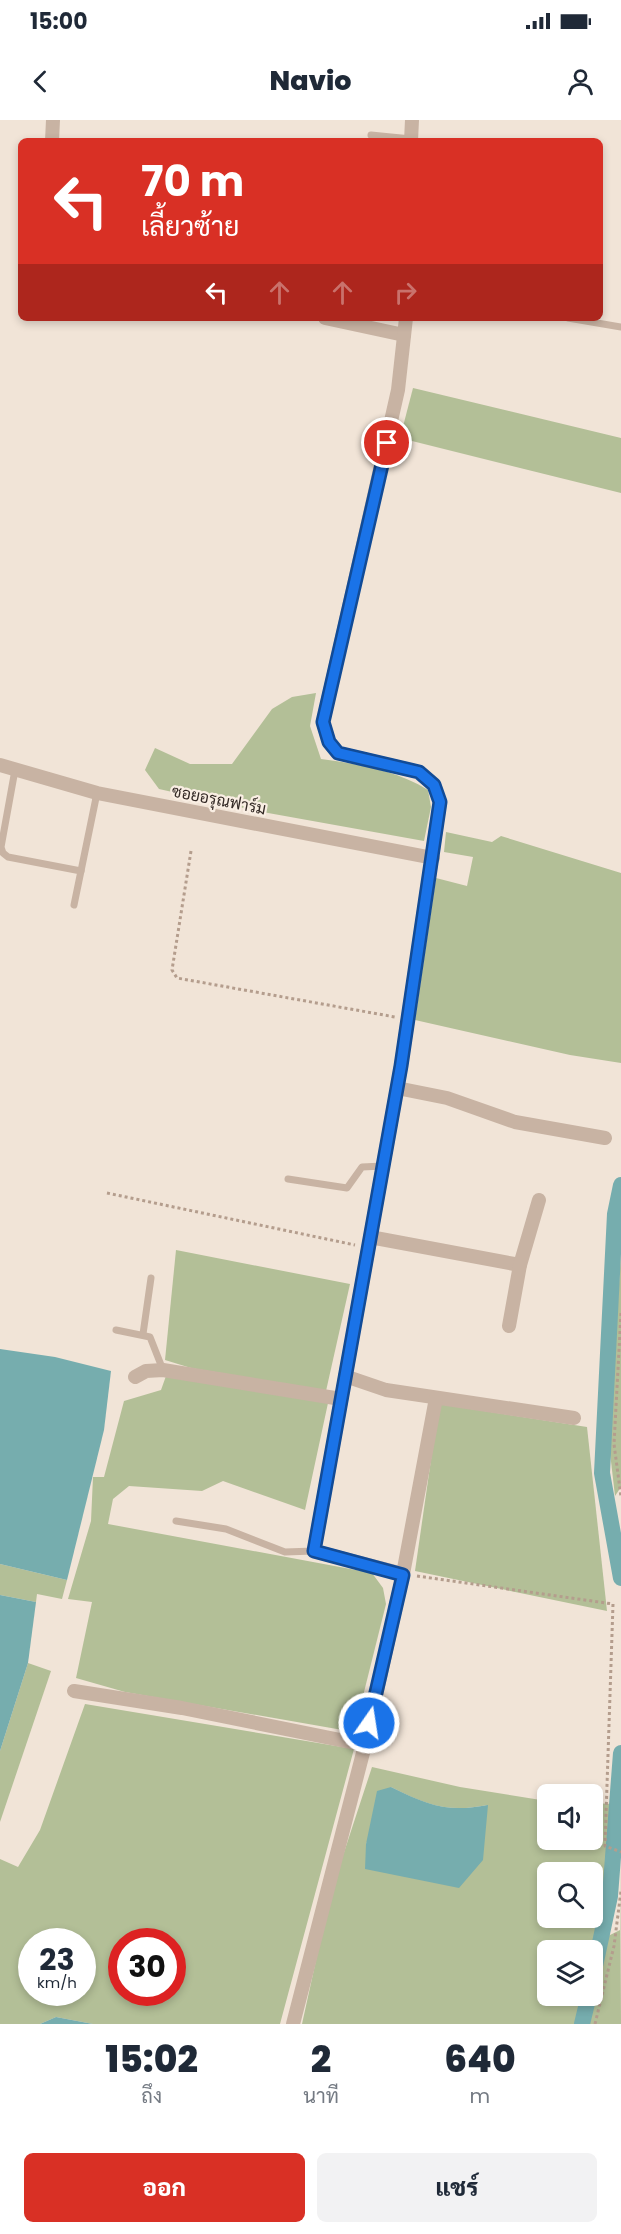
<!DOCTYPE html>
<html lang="th">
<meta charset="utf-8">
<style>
:root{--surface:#fff;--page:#f2f2f3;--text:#1f2937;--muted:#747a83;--accent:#d93025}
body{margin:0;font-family:Poppins,Sarabun,sans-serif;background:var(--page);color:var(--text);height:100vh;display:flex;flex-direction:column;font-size:22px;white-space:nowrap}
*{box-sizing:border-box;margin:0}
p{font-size:20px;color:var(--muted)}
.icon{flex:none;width:33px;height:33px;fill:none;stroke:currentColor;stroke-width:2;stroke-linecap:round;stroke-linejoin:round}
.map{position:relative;height:1904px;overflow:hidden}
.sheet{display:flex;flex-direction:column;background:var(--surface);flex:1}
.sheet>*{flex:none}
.top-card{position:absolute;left:18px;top:18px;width:585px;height:183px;border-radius:9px;box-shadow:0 3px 9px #0003;background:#d93025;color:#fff;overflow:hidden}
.controls{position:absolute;left:537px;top:1664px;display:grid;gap:12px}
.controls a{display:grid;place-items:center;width:66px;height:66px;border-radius:9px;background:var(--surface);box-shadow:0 3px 9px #0003;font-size:30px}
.speed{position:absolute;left:18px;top:1808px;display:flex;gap:12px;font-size:30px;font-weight:700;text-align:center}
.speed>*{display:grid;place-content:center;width:78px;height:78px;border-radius:50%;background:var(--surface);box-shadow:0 3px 9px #0003;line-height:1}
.speed small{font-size:15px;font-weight:400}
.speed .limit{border:9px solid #d22;background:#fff;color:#111}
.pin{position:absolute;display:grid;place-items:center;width:51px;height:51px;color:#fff;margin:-26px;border:3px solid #fff;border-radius:50%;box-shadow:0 2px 6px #0007}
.me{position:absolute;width:66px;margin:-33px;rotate:13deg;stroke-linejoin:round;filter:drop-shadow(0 0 4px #0008)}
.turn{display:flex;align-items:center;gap:21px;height:126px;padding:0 24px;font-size:27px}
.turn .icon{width:78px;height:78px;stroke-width:2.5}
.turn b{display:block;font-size:42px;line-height:51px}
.lanes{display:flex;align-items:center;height:57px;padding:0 24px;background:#0003;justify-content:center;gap:30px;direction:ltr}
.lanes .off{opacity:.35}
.eta{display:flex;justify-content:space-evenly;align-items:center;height:102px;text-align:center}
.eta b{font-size:36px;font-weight:800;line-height:42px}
.action{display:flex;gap:12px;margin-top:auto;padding:12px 24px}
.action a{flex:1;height:69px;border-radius:9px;background:var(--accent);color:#fff;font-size:24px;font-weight:800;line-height:69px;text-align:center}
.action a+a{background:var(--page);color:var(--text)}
.status{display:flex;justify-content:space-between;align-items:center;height:42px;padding:0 30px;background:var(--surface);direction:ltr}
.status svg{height:16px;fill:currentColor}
header{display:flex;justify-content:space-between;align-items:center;height:78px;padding:0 24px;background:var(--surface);font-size:27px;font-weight:800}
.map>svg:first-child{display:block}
.green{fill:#b3bf97;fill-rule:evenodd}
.water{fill:#76adae}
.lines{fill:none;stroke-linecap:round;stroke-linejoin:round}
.canal{stroke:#76adae;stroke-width:16}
.path{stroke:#b49d8d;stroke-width:3;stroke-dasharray:3 3;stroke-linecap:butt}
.service{stroke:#c8b3a3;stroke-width:7}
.minor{stroke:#c8b3a3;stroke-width:14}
.route-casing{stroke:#114b97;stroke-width:15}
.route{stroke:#1a73e8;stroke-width:10}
.labels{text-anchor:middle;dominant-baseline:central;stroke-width:4.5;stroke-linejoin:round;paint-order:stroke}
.street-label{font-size:16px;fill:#332925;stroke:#f9eee3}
</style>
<div class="status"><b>15:00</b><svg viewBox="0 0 49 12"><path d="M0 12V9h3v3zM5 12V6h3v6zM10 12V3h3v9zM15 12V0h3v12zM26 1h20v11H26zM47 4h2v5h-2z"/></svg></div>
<header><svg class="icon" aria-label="back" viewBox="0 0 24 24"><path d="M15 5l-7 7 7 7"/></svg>Navio<svg class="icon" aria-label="person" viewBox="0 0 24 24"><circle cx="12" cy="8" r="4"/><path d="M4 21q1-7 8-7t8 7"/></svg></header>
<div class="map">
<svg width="621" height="1904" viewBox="0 0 621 1904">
<rect width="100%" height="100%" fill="#f1e4d7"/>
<g class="green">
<polygon points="413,268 621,318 621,373 400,318"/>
<path d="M316 573 310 606 321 639C358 644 396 650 428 670L431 687 424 721 257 691 159 669 145 650 155 628 190 644H232L272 589 292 577Z"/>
<polygon points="446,712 492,722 501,716 621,753 621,943 570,935 415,900 436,758 467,766 473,737 444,732"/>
<polygon points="176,1130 350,1164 326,1271 191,1248 165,1240"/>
<polygon points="621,1132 621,1367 615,1376 609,1324"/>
<polygon points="166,1256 328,1283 305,1390 223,1361 202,1371 129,1366 113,1379 108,1404 372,1453 383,1468 386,1484 354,1612 125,1572 76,1558 92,1482 68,1479 91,1401 93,1357 104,1357 124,1281 161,1270"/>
<polygon points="439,1284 587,1307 607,1491 415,1451"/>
<polygon points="0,1444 67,1460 62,1479 37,1474 36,1482 0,1475"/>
<polygon points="28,1543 51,1551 0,1702 0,1631"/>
<path d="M85 1584 354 1629 280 1904H93L56 1897 40 1904H0V1739L18 1747 40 1710ZM32 1821H82V1872H32ZM122 1821H172V1872H122Z"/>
<path d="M372 1647 460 1667 547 1681 548 1719H592L593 1683 612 1684 606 1817 620 1810V1737L621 1904H302L331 1772ZM391 1667C427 1685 447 1693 488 1685L366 1724ZM548 1752H592V1797H548ZM548 1830H592V1875H548Z"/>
</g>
<g class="water">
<polygon points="0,1229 55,1237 111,1251 104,1310 67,1460 0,1444"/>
<polygon points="0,1475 36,1482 28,1543 0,1631"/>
<path d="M391 1667C428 1685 447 1693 488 1685L483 1740 459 1768 365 1749 366 1724 377 1671Z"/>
<polygon points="56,1897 93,1904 40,1904"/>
</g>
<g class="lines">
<g class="canal">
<polyline points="621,1065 615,1094 602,1353 621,1458"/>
<polyline points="592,1860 610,1776 621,1633"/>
<polyline points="582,1904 589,1875"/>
</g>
<g class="path">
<polyline points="191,731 172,850 177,858 395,897"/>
<polyline points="107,1073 355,1125"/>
<polyline points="621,1193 614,1324 621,1377"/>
<polyline points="417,1456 613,1484 605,1726 621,1732"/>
<polyline points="595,1904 614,1826 621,1771"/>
</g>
<g class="service">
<polyline points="371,15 411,19"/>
<polyline points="568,198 621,207"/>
<polyline points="15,650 1,727 3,733 8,737 81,751"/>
<polyline points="74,785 97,673"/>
<polyline points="288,1059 347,1068 362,1047 383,1046"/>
<polyline points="116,1210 150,1217 163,1250"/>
<polyline points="143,1214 151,1158"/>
<polyline points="176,1401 226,1409 285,1432 314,1431"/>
</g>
<g class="minor">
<polyline points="52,21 53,0"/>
<polyline points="411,21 412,0"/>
<polyline points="325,198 404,215"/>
<polyline points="0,645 97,673 433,738"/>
<polyline points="397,968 447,978 515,1002 605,1018"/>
<polyline points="370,1117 520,1145"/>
<polyline points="509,1206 520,1145 539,1080"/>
<polyline points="345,1256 386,1270 574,1298"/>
<polyline points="135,1257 146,1251 163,1250 341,1279"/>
<polyline points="403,1454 436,1278"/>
<polyline points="74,1571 182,1588 365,1625"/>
<polyline points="293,1904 365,1625 403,1454 314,1431 401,946 440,682 434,665 419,652 338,633 329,622 323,602 398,270 406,198"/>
</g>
</g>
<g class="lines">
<g class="route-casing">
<polyline id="route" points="369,1603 403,1455 314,1431 401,946 440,682 434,665 419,652 338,633 329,622 323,602 387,323"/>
</g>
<use href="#route" class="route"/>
</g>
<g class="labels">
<g class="street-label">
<text transform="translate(219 680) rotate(11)">ซอยอรุณฟาร์ม</text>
</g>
</g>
</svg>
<div class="controls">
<a><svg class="icon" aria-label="sound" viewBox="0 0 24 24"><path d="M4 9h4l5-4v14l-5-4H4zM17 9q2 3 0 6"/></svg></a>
<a><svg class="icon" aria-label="search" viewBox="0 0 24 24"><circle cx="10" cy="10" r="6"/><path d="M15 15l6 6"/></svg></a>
<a><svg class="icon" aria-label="layers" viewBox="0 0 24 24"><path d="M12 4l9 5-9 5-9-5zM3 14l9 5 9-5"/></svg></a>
</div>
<div class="speed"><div>23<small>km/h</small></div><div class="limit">30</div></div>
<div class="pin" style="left:387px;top:323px;background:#d93025"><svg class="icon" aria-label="arrive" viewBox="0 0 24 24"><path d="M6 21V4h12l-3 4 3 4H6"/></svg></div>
<svg class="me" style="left:369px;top:1603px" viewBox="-20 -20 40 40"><circle r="17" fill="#1a73e8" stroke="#fff" stroke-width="3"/><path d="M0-11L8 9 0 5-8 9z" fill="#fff"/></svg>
<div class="top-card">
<div class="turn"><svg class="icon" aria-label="left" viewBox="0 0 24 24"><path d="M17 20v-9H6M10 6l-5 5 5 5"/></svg><div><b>70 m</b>เลี้ยวซ้าย</div></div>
<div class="lanes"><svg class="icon" aria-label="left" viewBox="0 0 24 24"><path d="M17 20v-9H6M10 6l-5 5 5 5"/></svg><svg class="icon off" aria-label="ahead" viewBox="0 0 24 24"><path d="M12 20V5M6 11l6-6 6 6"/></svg><svg class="icon off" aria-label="ahead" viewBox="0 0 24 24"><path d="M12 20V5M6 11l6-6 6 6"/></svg><svg class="icon off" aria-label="right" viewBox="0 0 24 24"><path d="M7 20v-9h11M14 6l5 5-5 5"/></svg></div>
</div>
</div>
<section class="sheet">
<div class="eta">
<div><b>15:02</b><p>ถึง</p></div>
<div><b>2</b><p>นาที</p></div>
<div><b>640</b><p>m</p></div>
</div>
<div class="action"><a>ออก</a><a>แชร์</a></div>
</section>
